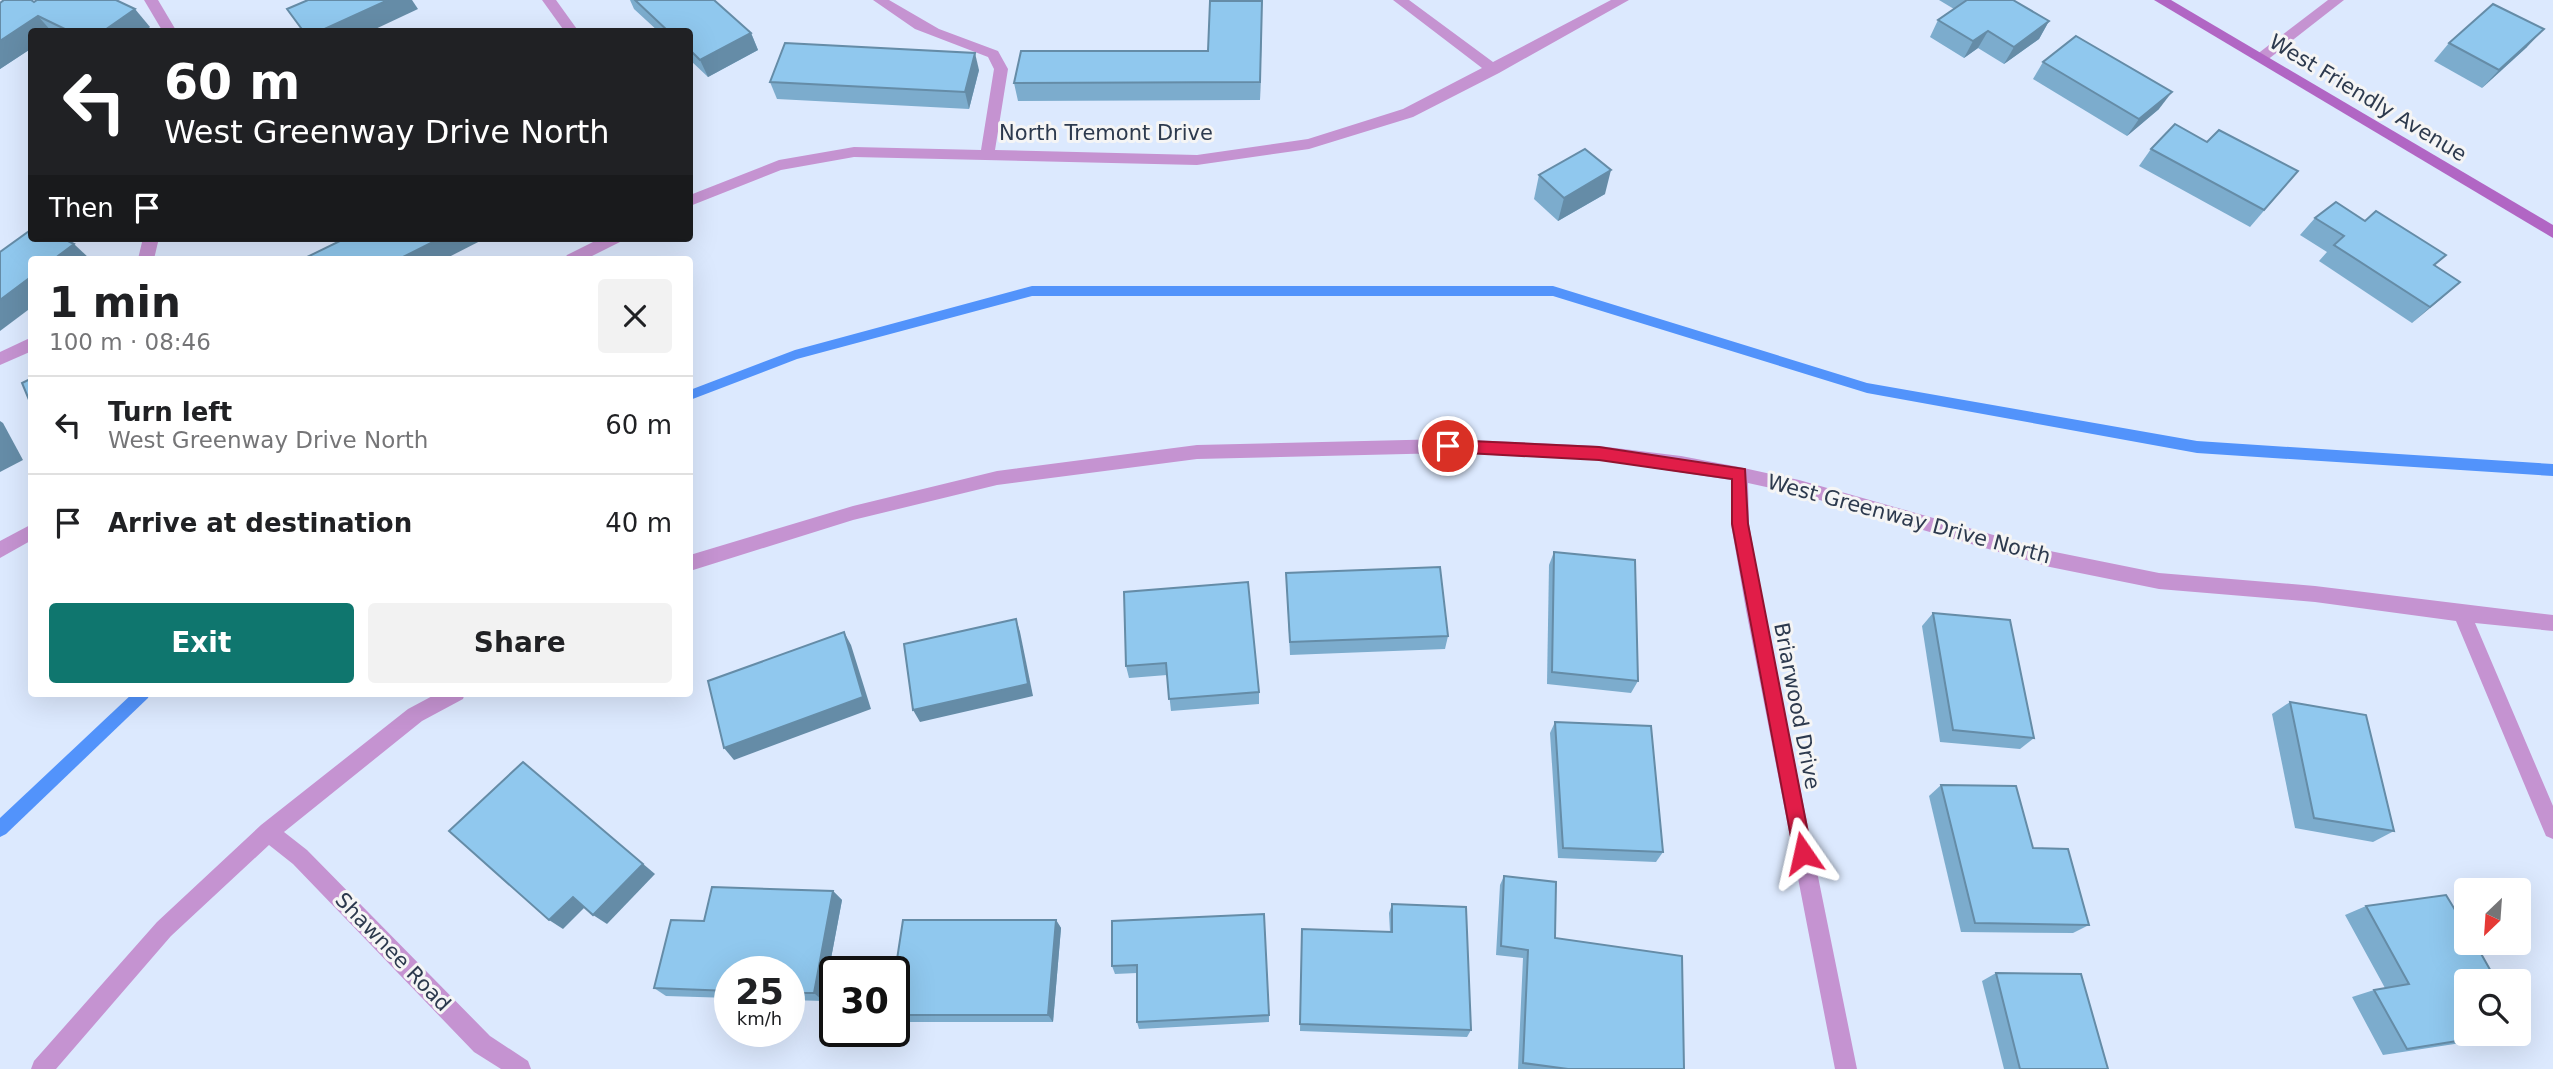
<!DOCTYPE html>
<meta charset="utf-8">
<style>
:root{--surface:#fff;--page:#f2f2f2;--text:#202124;--muted:#757577;--line:#e0e0e0;--accent:#0f766e}
body{margin:0;font-family:"DejaVu Sans",sans-serif;background:var(--page);color:var(--text);height:100vh;display:flex;flex-direction:column;font-size:26px;white-space:nowrap}
*{box-sizing:border-box;margin:0}
p{font-size:23px;color:var(--muted)}
.icon{flex:none;width:38px;height:38px;fill:none;stroke:currentColor;stroke-width:2;stroke-linecap:round;stroke-linejoin:round}
.map{position:relative;flex:1;overflow:hidden}
.side{position:absolute;left:28px;top:256px;width:665px;height:441px;display:flex;flex-direction:column;background:var(--surface);border-radius:7px;box-shadow:0 7px 28px #0002}
.side>*{flex:none}
.guide{position:absolute;left:28px;top:28px;width:665px;height:214px;border-radius:7px;box-shadow:0 7px 28px #0002;background:#202124;color:#fff;overflow:hidden}
.needle{width:46px;rotate:205deg}
.fabs{position:absolute;left:2454px;top:878px;display:grid;gap:14px}
.fabs a{display:grid;place-items:center;width:77px;height:77px;border-radius:7px;background:var(--surface);box-shadow:0 7px 28px #0002;font-size:35px}
.speed{position:absolute;left:714px;top:956px;display:flex;gap:14px;font-size:35px;font-weight:700;text-align:center}
.speed>*{display:grid;place-content:center;width:91px;height:91px;border-radius:50%;background:var(--surface);box-shadow:0 7px 28px #0002;line-height:1}
.speed small{font-size:18px;font-weight:400}
.speed .limit{border:4px solid #111;border-radius:10px;background:#fff;color:#111}
.pin{position:absolute;display:grid;place-items:center;width:60px;height:60px;color:#fff;margin:-30px;border:4px solid #fff;border-radius:50%;box-shadow:0 2px 7px #0007}
.me{position:absolute;width:77px;margin:-38px;rotate:349deg;stroke-linejoin:round;filter:drop-shadow(0 0 5px #0008)}
.turn{display:flex;align-items:center;gap:24px;height:147px;padding:0 21px;font-size:32px}
.turn .icon{width:91px;height:91px;stroke-width:2.5}
.turn b{display:block;font-size:49px;line-height:60px}
.then{display:flex;align-items:center;height:66px;padding:0 21px;background:#0003;gap:14px;font-size:26px}
.round{display:grid;place-items:center;flex:none;width:74px;height:74px;border-radius:7px;background:var(--page)}
.head{display:flex;align-items:center;justify-content:space-between;height:119px;padding:0 21px}
h1{font-size:42px;font-weight:600;line-height:52px}
.button{display:flex;gap:14px;margin-top:auto;padding:14px 21px}
.button a{flex:1;height:80px;border-radius:7px;background:var(--accent);color:#fff;font-size:28px;font-weight:600;line-height:80px;text-align:center}
.button a+a{background:var(--page);color:var(--text)}
ul{padding:0;list-style:none}
li{display:flex;align-items:center;gap:21px;height:98px;padding:0 21px;border-top:2px solid var(--line)}
li div{flex:1}
li b{display:block;font-size:26px}
li em{font-style:normal}
.map>svg:first-child{display:block}
.lines{fill:none;stroke-linecap:round;stroke-linejoin:round}
.stream{fill:#5293fb;fill-rule:evenodd}
.lane{fill:#c593d1;fill-rule:evenodd}
.street{fill:#c593d1;fill-rule:evenodd}
.secondary{fill:#b166c4;fill-rule:evenodd}
.wall{fill:#7caccd}
.shaded-wall{fill:#658ca7}
.building{fill:#90c8ee;stroke:#658ca7;stroke-width:2}
.route{fill:#e11d48;stroke:#92132f;stroke-width:2}
.labels{text-anchor:middle;dominant-baseline:central;stroke-width:6;stroke-linejoin:round;paint-order:stroke}
.street-label{font-size:21px;fill:#2d3a4e;stroke:#f5f5f5}
</style>
<div class="map">
<svg width="2553" height="1069" viewBox="0 0 2553 1069">
<rect width="100%" height="100%" fill="#dce9fe"/>
<g class="lines">
<g class="stream">
<polygon points="1032,286 1553,286 1867,383 2197,441 2553,464 2553,476 2197,453 1867,393 1553,296 1032,296 797,359 690,400 690,390 795,350"/>
<polygon points="133,693 150,693 148,698 6,834 0,837 0,818"/>
</g>
<g class="lane">
<polygon points="144,0 158,0 177,32 163,32"/>
<polygon points="143,238 159,238 154,259 138,259"/>
<polygon points="32,337 32,351 0,365 0,352"/>
</g>
<g class="street">
<polygon points="542,0 556,0 579,32 565,32"/>
<polygon points="873,0 889,0 939,29 998,51 1008,69 995,150 1197,155 1308,139 1403,109 1482,68 1393,0 1409,0 1493,62 1611,0 1629,0 1499,73 1413,117 1309,149 1197,165 854,157 781,170 690,206 690,195 779,160 854,147 981,150 994,69 988,57 915,29"/>
<polygon points="2328,0 2344,0 2266,61 2256,61 2256,55"/>
<polygon points="601,238 623,238 620,242 586,259 564,259 567,255"/>
<polygon points="1448,439 1599,446 1681,456 1739,467 1799,480 2050,551 2159,573 2315,586 2553,615 2553,631 2475,623 2553,806 2553,839 2546,836 2456,621 2315,602 2159,589 2050,567 1799,494 1748,483 1749,524 1764,610 1857,1069 1835,1069 1746,610 1731,524 1731,480 1599,460 1448,453 1197,459 997,485 853,520 690,571 690,555 853,506 997,471 1197,445"/>
<polygon points="32,524 32,540 0,558 0,541"/>
<polygon points="438,693 465,693 463,699 422,721 284,832 307,850 490,1036 528,1061 531,1069 501,1069 474,1052 293,864 269,845 171,936 56,1069 31,1069 34,1061 157,922 261,825 408,709"/>
</g>
<polygon class="secondary" points="2154,0 2171,0 2553,225 2553,238"/>
</g>
<g class="wall">
<polygon points="630,0 714,0 751,33 758,50 708,77 690,60 690,32 659,32 634,9"/>
<polygon points="1939,0 2013,0 2049,21 2039,39 2004,64 1978,48 1964,58 1930,37 1938,20 1954,9"/>
<polygon points="1262,1 1260,100 1018,101 1014,83 1208,51"/>
<polygon points="34,2 150,27 143,32 32,32 32,48 0,69 0,3"/>
<polygon points="2449,43 2527,47 2482,88 2434,61"/>
<polygon points="2043,62 2159,109 2127,136 2033,79"/>
<polygon points="979,70 969,109 777,99 770,82"/>
<polygon points="2207,142 2298,171 2250,227 2139,166 2151,149"/>
<polygon points="1539,175 1605,194 1558,221 1534,199"/>
<polygon points="2315,218 2435,266 2460,282 2412,323 2319,261 2327,252 2300,235"/>
<polygon points="1554,552 1638,681 1631,693 1547,684 1549,565"/>
<polygon points="1286,573 1448,636 1445,649 1290,655"/>
<polygon points="1124,592 1259,692 1259,704 1171,711 1167,675 1129,678 1126,666"/>
<polygon points="1933,613 2034,738 2020,749 1940,742 1922,626"/>
<polygon points="2290,702 2394,831 2373,842 2295,828 2272,714"/>
<polygon points="1555,722 1663,852 1656,862 1558,858 1550,733"/>
<polygon points="1941,785 2033,848 2089,925 2073,933 1961,932 1929,796"/>
<polygon points="1504,876 1555,938 1684,1069 1518,1069 1523,958 1496,955 1500,885"/>
<polygon points="833,891 842,900 823,1001 789,1000 789,971 730,971 730,998 666,996 654,988 704,921"/>
<polygon points="1392,904 1471,1030 1467,1037 1300,1031 1302,929 1390,932 1389,913"/>
<polygon points="2366,906 2466,1034 2511,1034 2500,1037 2383,1055 2352,997 2374,990 2385,988 2345,915"/>
<polygon points="1056,920 1061,928 1053,1022 897,1022 894,1020 894,979"/>
<polygon points="1112,921 1269,1015 1269,1022 1139,1029 1137,1022 1137,973 1115,974 1112,966"/>
<polygon points="1996,973 2108,1069 2004,1069 1982,981"/>
</g>
<g class="shaded-wall">
<polygon points="388,0 412,0 418,9 369,32 318,32"/>
<polygon points="1262,1 1262,18 1260,100 1260,82"/>
<polygon points="135,9 150,27 143,32 102,32"/>
<polygon points="38,16 52,32 32,32 32,48 0,69 0,41"/>
<polygon points="2049,21 2039,39 2004,64 2014,47"/>
<polygon points="2544,29 2527,47 2482,88 2499,70"/>
<polygon points="1988,31 1978,48 1964,58 1973,41"/>
<polygon points="751,33 758,50 708,77 700,60"/>
<polygon points="975,53 979,70 969,109 965,92"/>
<polygon points="2172,92 2159,109 2127,136 2139,119"/>
<polygon points="1611,170 1605,194 1558,221 1564,198"/>
<polygon points="441,238 486,238 445,259 399,259"/>
<polygon points="74,244 90,259 54,259"/>
<polygon points="32,276 32,307 0,331 0,300"/>
<polygon points="2460,282 2442,298 2412,323 2430,307"/>
<polygon points="0,421 3,423 23,460 0,472"/>
<polygon points="1016,619 1020,632 1033,696 920,722 913,710"/>
<polygon points="844,632 851,645 871,709 734,760 724,748"/>
<polygon points="523,762 655,874 607,924 593,915"/>
<polygon points="833,891 842,900 823,1001 814,993"/>
<polygon points="573,897 586,906 563,929 549,920"/>
<polygon points="1056,920 1061,928 1053,1022 1048,1015"/>
</g>
<g class="building">
<polygon points="4,0 31,0 34,2 37,0 116,0 135,9 102,32 71,32 38,16 0,41 0,3"/>
<polygon points="308,0 388,0 318,32 304,32 287,9"/>
<polygon points="635,0 714,0 751,33 700,60 690,50 690,32 669,32"/>
<polygon points="1967,0 2013,0 2049,21 2014,47 1988,31 1973,41 1938,20"/>
<polygon points="1210,1 1262,1 1260,82 1014,83 1021,51 1208,51"/>
<polygon points="2493,4 2544,29 2499,70 2449,43"/>
<polygon points="2076,36 2172,92 2139,119 2043,62"/>
<polygon points="785,43 975,53 965,92 770,82"/>
<polygon points="2175,124 2207,142 2219,130 2298,171 2264,210 2151,149"/>
<polygon points="1585,149 1611,170 1564,198 1539,175"/>
<polygon points="2336,202 2365,221 2376,211 2446,255 2434,265 2460,282 2430,307 2334,245 2344,236 2315,218"/>
<polygon points="32,229 32,238 62,238 74,244 54,259 32,259 32,276 0,300 0,252"/>
<polygon points="346,238 441,238 399,259 303,259"/>
<polygon points="32,378 32,407 22,383"/>
<polygon points="1554,552 1635,560 1638,681 1552,672"/>
<polygon points="1440,567 1448,636 1290,642 1286,573"/>
<polygon points="1248,582 1259,692 1169,699 1166,663 1126,666 1124,592"/>
<polygon points="1933,613 2010,620 2034,738 1953,730"/>
<polygon points="1016,619 1028,684 913,710 904,644"/>
<polygon points="844,632 863,697 724,748 708,681"/>
<polygon points="2290,702 2366,715 2394,831 2314,818"/>
<polygon points="1555,722 1651,726 1663,852 1563,848"/>
<polygon points="523,762 643,864 593,915 573,897 549,920 449,831"/>
<polygon points="1941,785 2016,786 2033,848 2068,849 2089,925 1975,923"/>
<polygon points="1504,876 1556,882 1555,938 1682,956 1684,1069 1568,1069 1523,1063 1528,950 1501,946"/>
<polygon points="712,887 833,891 814,993 789,993 789,971 730,971 730,991 654,988 671,920 704,921"/>
<polygon points="2446,895 2466,928 2466,943 2475,943 2497,982 2466,982 2466,1034 2501,1034 2407,1049 2374,990 2409,984 2366,906"/>
<polygon points="1392,904 1466,907 1471,1030 1300,1024 1302,929 1392,932"/>
<polygon points="1264,914 1269,1015 1137,1022 1137,965 1112,966 1112,921"/>
<polygon points="903,920 1056,920 1048,1015 894,1015 894,979"/>
<polygon points="1996,973 2081,974 2108,1069 2020,1069"/>
<polygon points="2518,1017 2526,1030 2518,1032"/>
</g>
<polygon class="route" points="1448,440 1599,447 1745,469 1748,524 1812,853 1810,859 1803,862 1797,859 1794,853 1732,524 1732,479 1599,460 1448,452 1440,446"/>
<g class="labels">
<g class="street-label">
<text transform="translate(2368 98) rotate(31)">West Friendly Avenue</text>
<text x="1106" y="133">North Tremont Drive</text>
<text transform="translate(1909 519) rotate(15)">West Greenway Drive North</text>
<text transform="translate(1797 706) rotate(79)">Briarwood Drive</text>
<text transform="translate(393 952) rotate(46)">Shawnee Road</text>
</g>
</g>
</svg>
<div class="fabs">
<a><svg class="needle" viewBox="-14 -14 28 28"><path d="M0-13l5 13h-10z" fill="#e53935"/><path d="M0 13l5-13h-10z" fill="#757577"/></svg></a>
<a><svg class="icon" aria-label="search" viewBox="0 0 24 24"><circle cx="10" cy="10" r="6"/><path d="M15 15l6 6"/></svg></a>
</div>
<div class="speed"><div>25<small>km/h</small></div><div class="limit">30</div></div>
<div class="pin" style="left:1448px;top:446px;background:#d93025"><svg class="icon" aria-label="arrive" viewBox="0 0 24 24"><path d="M6 21V4h12l-3 4 3 4H6"/></svg></div>
<svg class="me" style="left:1803px;top:853px" viewBox="-20 -20 40 40"><path d="M0-17L14 15 0 8-14 15z" fill="#e11d48" stroke="#fff" stroke-width="4"/></svg>
<div class="guide">
<div class="turn"><svg class="icon" aria-label="left" viewBox="0 0 24 24"><path d="M17 20v-9H6M10 6l-5 5 5 5"/></svg><div><b>60 m</b>West Greenway Drive North</div></div>
<div class="then">Then<svg class="icon" aria-label="arrive" viewBox="0 0 24 24"><path d="M6 21V4h12l-3 4 3 4H6"/></svg></div>
</div>
<section class="side">
<div class="head"><div><h1>1 min</h1><p>100 m · 08:46</p></div><a class="round"><svg class="icon" aria-label="close" viewBox="0 0 24 24"><path d="M6 6l12 12M18 6L6 18"/></svg></a></div>
<ul>
<li><svg class="icon" aria-label="left" viewBox="0 0 24 24"><path d="M17 20v-9H6M10 6l-5 5 5 5"/></svg><div><b>Turn left</b><p>West Greenway Drive North</p></div><em>60 m</em></li>
<li><svg class="icon" aria-label="arrive" viewBox="0 0 24 24"><path d="M6 21V4h12l-3 4 3 4H6"/></svg><div><b>Arrive at destination</b></div><em>40 m</em></li>
</ul>
<div class="button"><a>Exit</a><a>Share</a></div>
</section>
</div>
